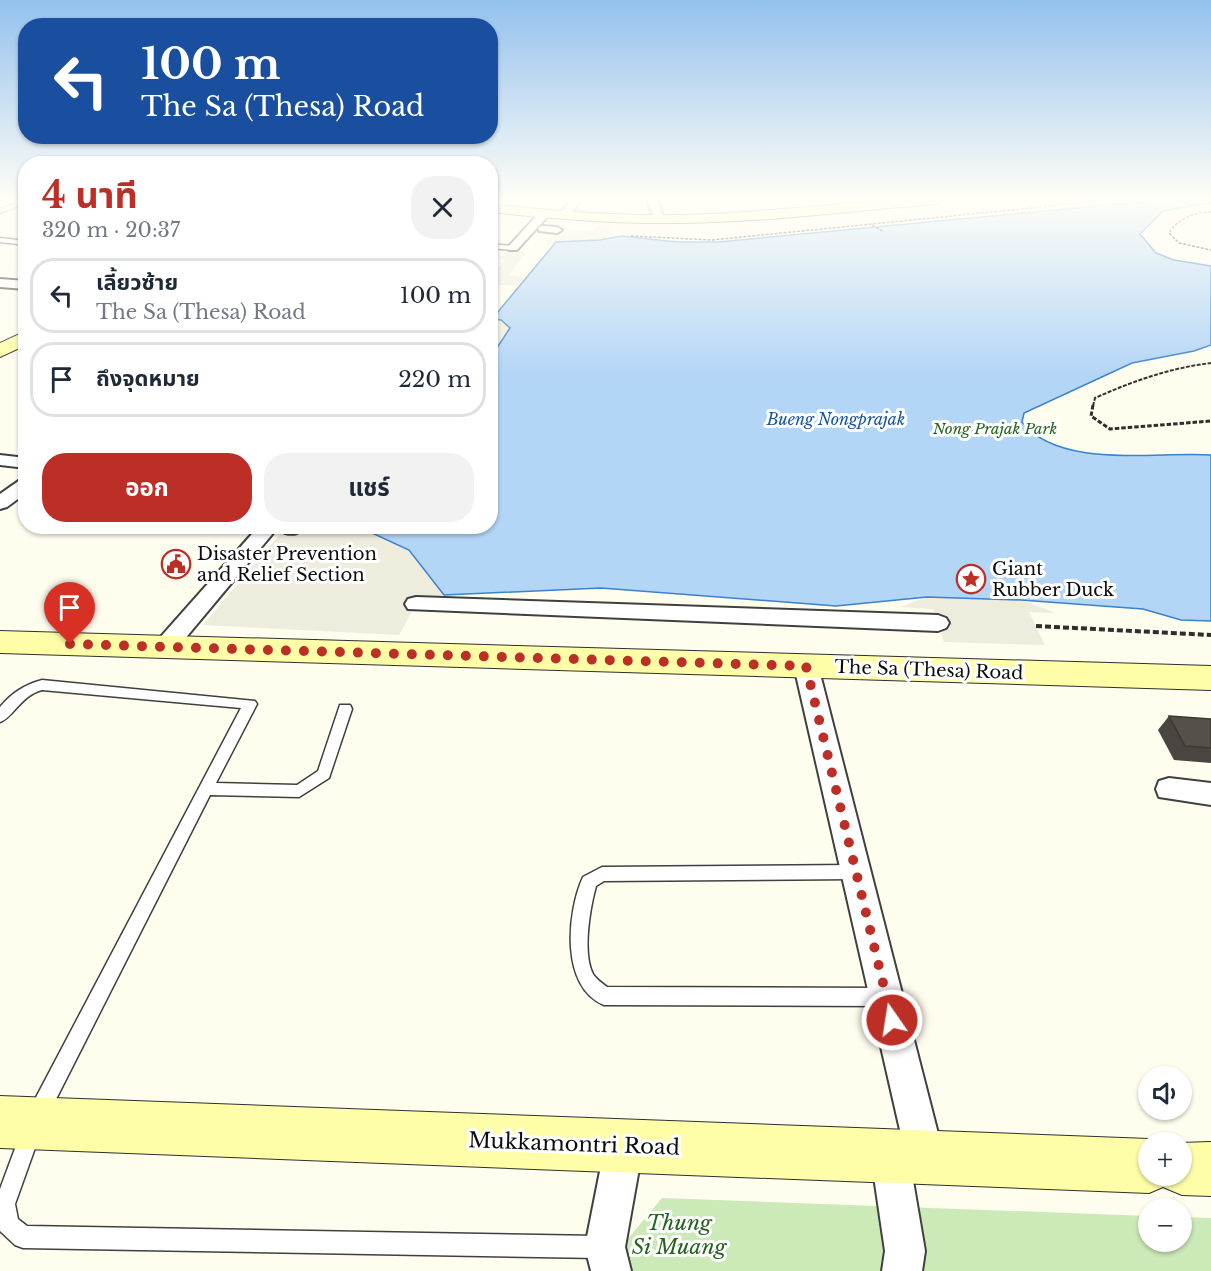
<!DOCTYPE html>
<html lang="th">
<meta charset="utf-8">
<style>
:root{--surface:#fff;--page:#f2f2f3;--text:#1f2937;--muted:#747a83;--line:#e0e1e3;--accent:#bc2f26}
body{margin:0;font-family:"Libre Baskerville","Noto Sans Thai",serif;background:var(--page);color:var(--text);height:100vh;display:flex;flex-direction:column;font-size:22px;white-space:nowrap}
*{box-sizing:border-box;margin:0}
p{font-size:20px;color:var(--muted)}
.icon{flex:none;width:33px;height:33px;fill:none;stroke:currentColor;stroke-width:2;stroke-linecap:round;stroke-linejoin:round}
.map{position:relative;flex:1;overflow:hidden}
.side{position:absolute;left:18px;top:156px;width:480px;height:378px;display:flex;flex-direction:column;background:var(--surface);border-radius:24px;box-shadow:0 2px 4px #0004}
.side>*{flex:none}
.banner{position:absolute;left:18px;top:18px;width:480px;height:126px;border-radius:24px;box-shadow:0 2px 4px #0004;background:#1a4fa0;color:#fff;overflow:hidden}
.controls{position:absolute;left:1138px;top:1066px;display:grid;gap:12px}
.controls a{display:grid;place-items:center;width:54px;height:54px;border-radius:50%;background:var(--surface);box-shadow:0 2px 4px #0004;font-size:30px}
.pin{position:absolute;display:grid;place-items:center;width:51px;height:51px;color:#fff;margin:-62px -26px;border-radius:50% 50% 50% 0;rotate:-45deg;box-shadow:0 0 6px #0007}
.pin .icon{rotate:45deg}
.me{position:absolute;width:66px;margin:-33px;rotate:347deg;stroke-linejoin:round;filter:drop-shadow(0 0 4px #0008)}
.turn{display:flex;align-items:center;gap:21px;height:126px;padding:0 24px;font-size:27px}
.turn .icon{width:78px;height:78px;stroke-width:2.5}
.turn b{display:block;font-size:42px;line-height:51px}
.round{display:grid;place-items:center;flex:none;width:63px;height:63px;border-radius:24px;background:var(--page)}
.headline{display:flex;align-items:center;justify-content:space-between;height:102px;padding:0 24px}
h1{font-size:36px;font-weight:700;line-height:45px;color:var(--accent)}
.button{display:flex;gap:12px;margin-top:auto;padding:12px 24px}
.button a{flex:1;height:69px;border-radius:24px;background:var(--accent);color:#fff;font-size:24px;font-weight:700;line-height:69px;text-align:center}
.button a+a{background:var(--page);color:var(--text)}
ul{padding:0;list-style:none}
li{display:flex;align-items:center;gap:18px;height:75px;margin:0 12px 9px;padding:0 12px;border:3px solid var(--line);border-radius:24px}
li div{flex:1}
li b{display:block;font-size:22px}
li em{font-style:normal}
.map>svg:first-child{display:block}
.green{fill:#cce9b8}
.plaza{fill:#eeecdd}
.water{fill:#b3d5f6;stroke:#3a82cc;stroke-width:1.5}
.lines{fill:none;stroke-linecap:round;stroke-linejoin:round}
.lane-casing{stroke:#404040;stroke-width:3}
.street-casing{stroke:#404040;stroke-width:4}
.secondary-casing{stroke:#2f2f2f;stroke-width:2}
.path-far3{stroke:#2f2f2f;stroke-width:1.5;stroke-dasharray:3 1.5;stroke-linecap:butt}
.path-far2{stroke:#2f2f2f;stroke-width:2;stroke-dasharray:4 1.5;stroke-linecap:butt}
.path-far1{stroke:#2f2f2f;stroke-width:3;stroke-dasharray:4.5 2;stroke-linecap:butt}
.path{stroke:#2f2f2f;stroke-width:4;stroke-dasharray:6 3;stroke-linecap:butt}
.lane{fill:#fff;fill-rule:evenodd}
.street{fill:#fff;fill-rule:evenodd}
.secondary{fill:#fefea9;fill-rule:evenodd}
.wall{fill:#4a4540}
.shaded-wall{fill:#3c3834}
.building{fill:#56504a;stroke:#3c3834;stroke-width:1.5}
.route{stroke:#bc2f26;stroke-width:10;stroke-dasharray:0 18}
.labels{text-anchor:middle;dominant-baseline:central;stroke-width:6;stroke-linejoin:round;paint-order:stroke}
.far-park-label{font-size:15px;font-style:italic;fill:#25641e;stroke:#fff}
.far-water-label{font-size:16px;font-style:italic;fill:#18559e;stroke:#fff}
.poi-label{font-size:18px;fill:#0d0d0d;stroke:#fff;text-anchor:start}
.street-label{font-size:18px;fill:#0d0d0d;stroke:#fff}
.near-street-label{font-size:21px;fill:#0d0d0d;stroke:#fff}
.near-park-label{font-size:21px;font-style:italic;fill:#25641e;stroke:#fff}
</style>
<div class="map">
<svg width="1211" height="1271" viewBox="0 0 1211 1271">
<rect width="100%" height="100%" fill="#fffdee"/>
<polygon class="green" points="662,1198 1149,1216 1149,1242 1182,1242 1182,1217 1211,1218 1211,1271 601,1271"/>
<g class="plaza">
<polygon points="599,224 612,225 608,232 617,233 599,240 565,240 545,245 557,229 593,231"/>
<polygon points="508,250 527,252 508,275 524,277 517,286 500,285 491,296 491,276 505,260 499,259"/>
<polygon points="492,319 501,320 510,328 491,357"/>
<polygon points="351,526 370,532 409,550 444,595 416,604 399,635 203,625 285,528 324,533 329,527"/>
<polygon points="927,597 1021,600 1056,613 1029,612 1045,645 944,642 933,609 900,607"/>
</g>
<path class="water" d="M1161 200H1211V203L1163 211 1140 234 1156 253 1174 260 1211 266V345L1194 351 1132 363 1024 413 1022 422C1060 470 1158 451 1211 455V621L1181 620 1143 609 1021 600 927 597 836 606 601 588 444 595 409 550 370 532 351 527 490 526 491 357 510 328 501 320 492 319 556 242 599 240 622 236 677 242H718Z"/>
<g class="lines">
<g class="lane-casing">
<g id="lane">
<polygon points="26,200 26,203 0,213 0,209"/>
<polygon points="0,238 26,241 26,245 0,242"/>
<polygon points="490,244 513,246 516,248 513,250 490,248"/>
<path d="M42 680 255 701 257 704 216 783 297 785 318 771 340 705H350L352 709 329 778 299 797 210 795 46 1119 39 1122 32 1119 29 1112 32 1105 241 708 42 690C20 696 13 718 0 722V707C12 693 24 685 42 680Z"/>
<path d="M856 865 862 867 864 872 862 877 856 879 604 881 596 886C590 908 582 953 593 974 596 979 602 983 607 987L885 988 891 991 894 997 891 1003 885 1006 604 1005C560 987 567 912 583 877L602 867Z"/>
<polygon points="30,1124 37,1127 40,1134 15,1204 18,1219 27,1226 599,1236 607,1239 610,1247 607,1255 599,1258 23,1248 15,1245 0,1231 0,1189 23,1127"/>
</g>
</g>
<g class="street-casing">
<g id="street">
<polygon points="571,200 581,200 568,217 560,217 559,215"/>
<polygon points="647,200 657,200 664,219 663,221 655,221"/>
<polygon points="544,211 548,212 548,216 517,250 509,250 509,246 540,212"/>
<polygon points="543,226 557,227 562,230 557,233 539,231 539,227"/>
<polygon points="0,279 26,281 26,289 0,287"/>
<polygon points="0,455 26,458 26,468 0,465"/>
<polygon points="26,479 26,493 7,507 0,509 0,494 20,480"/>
<polygon points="259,526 279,526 173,653 165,655 157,653 154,647 157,641"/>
<path d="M284 526H304C299 534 294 535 285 533L282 529Z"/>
<polygon points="416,597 938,615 946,618 949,623 946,628 938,631 408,609 405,604 408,599"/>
<polygon points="806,658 814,660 818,666 944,1157 938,1170 925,1176 911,1169 925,1251 922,1271 882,1271 885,1251 871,1156 877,1143 890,1137 903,1143 794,666 798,660"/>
<polygon points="1169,778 1211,783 1211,805 1159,797 1156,789 1159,781"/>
<polygon points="624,1127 637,1133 643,1146 625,1247 631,1271 591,1271 585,1247 605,1146 611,1133"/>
</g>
</g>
<g class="secondary-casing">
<g id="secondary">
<path d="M893 200H943L936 204C851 211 766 222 682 223 618 224 553 219 490 212V204C554 211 619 216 683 215 753 213 823 205 893 200Z"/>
<polygon points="26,331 26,345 0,357 0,343"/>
<polygon points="0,631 1211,666 1211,690 0,653"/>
<polygon points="0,1096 1149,1139 1158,1143 1149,1143 1149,1176 1182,1176 1182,1143 1178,1143 1211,1142 1211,1196 1182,1195 1163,1187 1149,1193 0,1148"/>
</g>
</g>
<g class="path-far3">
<path d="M1211 212C1194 213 1179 217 1169 233L1179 243 1211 250"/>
<polyline points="872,225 884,232"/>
<polyline points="631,236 712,240 1111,200"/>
</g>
<path class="path-far2" d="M1093 406 1095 398C1133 381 1170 368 1211 363"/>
<polyline class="path-far1" points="1093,405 1091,416 1110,429 1211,421"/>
<polyline class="path" points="1036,626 1211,635"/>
<use href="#lane" class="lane"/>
<use href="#street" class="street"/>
<use href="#secondary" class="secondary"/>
</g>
<polygon class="wall" points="1169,716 1211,719 1211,763 1174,760 1158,730"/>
<polygon class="shaded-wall" points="805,200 829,200 805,202"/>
<polygon class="building" points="1169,716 1211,719 1211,748 1185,746"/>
<linearGradient id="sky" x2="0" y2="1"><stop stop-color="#93c1ee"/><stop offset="0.53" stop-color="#fffef7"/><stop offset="1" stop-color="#fffef7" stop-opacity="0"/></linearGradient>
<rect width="1211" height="377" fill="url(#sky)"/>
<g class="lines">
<polyline class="route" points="70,644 806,666 892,1020"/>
</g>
<defs>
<g id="civic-ring" transform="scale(1.5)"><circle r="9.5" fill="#fff" stroke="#bc2f26" stroke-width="1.5"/><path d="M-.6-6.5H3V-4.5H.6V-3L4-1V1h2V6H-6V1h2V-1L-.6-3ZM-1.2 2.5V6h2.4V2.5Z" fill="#bc2f26"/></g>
<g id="sight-ring" transform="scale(1.5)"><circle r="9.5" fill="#fff" stroke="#bc2f26" stroke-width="1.5"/><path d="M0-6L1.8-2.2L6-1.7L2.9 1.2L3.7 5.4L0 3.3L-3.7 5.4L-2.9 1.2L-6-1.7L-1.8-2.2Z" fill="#bc2f26"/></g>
</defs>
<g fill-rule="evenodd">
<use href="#civic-ring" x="176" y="564"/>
<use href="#sight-ring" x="971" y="579"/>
</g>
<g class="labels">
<g class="far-park-label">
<text x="995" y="428">Nong Prajak Park</text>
</g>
<g class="far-water-label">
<text x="836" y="419">Bueng Nongprajak</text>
</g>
<g class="poi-label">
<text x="197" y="554">Disaster Prevention<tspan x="197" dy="21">and Relief Section</tspan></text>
<text x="992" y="569">Giant<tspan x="992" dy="21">Rubber Duck</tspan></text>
</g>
<g class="street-label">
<text transform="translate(929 670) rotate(2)">The Sa (Thesa) Road</text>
</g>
<g class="near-street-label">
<text transform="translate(574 1144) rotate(2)">Mukkamontri Road</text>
</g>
<g class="near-park-label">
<text x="679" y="1223">Thung<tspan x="679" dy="24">Si Muang</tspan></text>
</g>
</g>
</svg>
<div class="controls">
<a><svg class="icon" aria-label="sound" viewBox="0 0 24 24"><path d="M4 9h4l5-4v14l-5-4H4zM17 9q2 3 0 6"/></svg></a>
<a>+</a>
<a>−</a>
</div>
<div class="pin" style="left:70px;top:644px;background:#d93025"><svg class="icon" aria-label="arrive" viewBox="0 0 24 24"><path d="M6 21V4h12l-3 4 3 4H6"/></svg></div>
<svg class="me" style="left:892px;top:1020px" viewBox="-20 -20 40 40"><circle r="17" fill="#bc2f26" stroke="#fff" stroke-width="3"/><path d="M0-11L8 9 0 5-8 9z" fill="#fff"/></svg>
<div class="banner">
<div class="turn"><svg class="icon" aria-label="left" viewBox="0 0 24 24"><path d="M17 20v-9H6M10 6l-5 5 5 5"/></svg><div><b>100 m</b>The Sa (Thesa) Road</div></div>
</div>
<section class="side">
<div class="headline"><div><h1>4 นาที</h1><p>320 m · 20:37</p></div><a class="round"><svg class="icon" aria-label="close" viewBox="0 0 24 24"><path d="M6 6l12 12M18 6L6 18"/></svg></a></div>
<ul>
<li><svg class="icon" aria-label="left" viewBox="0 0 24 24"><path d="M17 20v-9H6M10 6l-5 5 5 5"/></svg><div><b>เลี้ยวซ้าย</b><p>The Sa (Thesa) Road</p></div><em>100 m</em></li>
<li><svg class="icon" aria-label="arrive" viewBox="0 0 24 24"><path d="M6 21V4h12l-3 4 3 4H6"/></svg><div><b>ถึงจุดหมาย</b></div><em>220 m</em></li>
</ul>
<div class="button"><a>ออก</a><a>แชร์</a></div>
</section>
</div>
